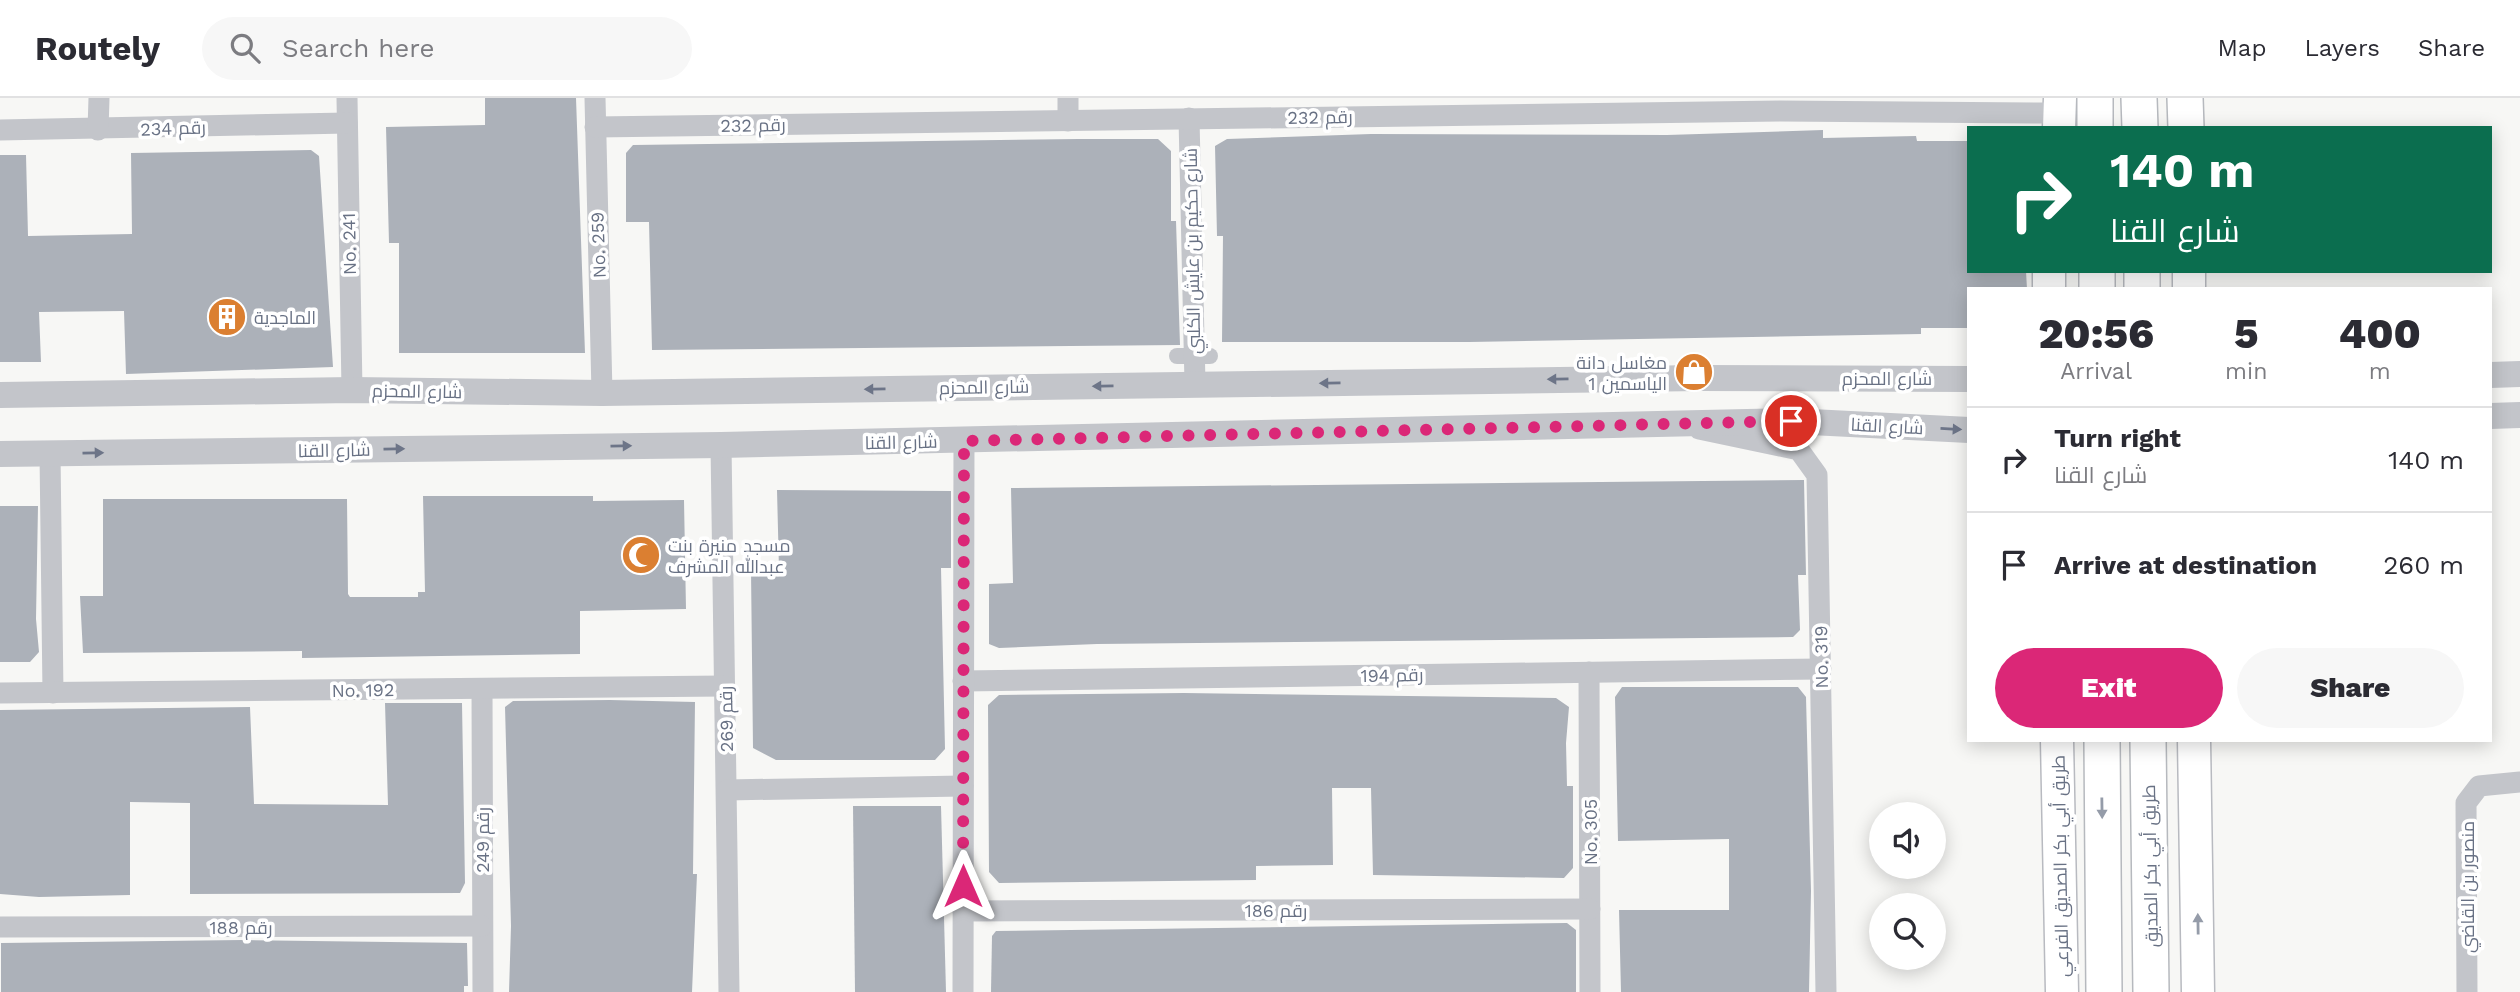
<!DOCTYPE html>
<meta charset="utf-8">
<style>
:root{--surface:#fff;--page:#f7f7f7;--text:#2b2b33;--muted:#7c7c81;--line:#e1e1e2;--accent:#db2777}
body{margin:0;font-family:"Work Sans",Cairo,sans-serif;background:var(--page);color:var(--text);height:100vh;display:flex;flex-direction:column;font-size:26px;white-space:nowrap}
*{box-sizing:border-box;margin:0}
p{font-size:23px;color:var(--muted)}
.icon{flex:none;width:38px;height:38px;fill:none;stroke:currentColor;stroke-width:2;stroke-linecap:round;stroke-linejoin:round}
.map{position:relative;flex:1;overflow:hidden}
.side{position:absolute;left:1967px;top:189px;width:525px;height:455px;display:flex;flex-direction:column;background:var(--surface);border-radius:0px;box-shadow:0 4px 18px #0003}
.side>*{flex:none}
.top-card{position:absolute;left:1967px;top:28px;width:525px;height:147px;border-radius:0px;box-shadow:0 4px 18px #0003;background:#0b6e4f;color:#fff;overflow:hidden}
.fabs{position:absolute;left:1869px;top:704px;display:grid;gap:14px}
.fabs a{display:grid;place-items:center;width:77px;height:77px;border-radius:50%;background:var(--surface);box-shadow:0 4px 18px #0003;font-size:35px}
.pin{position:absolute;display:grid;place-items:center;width:60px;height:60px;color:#fff;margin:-30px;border:4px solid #fff;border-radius:50%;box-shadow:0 2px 7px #0007}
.me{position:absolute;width:77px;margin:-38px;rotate:0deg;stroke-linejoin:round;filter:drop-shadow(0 0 5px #0008)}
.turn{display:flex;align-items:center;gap:24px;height:147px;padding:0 28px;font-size:32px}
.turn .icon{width:91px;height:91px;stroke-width:2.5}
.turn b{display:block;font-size:49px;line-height:60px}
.eta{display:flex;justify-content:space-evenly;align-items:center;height:119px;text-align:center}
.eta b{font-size:42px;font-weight:800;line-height:49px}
.primary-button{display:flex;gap:14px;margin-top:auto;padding:14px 28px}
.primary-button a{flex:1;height:80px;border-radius:42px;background:var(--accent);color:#fff;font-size:28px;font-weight:800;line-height:80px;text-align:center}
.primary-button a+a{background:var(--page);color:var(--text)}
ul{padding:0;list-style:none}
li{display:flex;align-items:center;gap:21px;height:105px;padding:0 28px;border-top:2px solid var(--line)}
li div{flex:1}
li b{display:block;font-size:26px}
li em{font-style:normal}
header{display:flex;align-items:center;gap:42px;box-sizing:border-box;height:98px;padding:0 35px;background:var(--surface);border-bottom:2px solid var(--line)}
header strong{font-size:33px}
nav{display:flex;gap:38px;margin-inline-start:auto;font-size:24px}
.search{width:490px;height:63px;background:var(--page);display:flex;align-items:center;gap:18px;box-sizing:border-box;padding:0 24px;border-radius:38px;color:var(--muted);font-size:26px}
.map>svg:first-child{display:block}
.building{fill:#acb1b9}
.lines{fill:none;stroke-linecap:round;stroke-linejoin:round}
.secondary-casing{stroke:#b8bac0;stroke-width:35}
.primary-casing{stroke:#b6b9be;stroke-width:38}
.pedestrian{stroke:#c3c5ca;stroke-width:16}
.minor{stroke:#c3c5ca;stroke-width:21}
.tertiary{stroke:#c3c5ca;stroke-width:26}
.secondary{stroke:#fff;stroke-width:32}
.primary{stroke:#fff;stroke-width:35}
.oneway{fill:#6d7588}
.oneway2{fill:#959ca9}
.route{stroke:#db2777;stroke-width:12;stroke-dasharray:0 21.6}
.labels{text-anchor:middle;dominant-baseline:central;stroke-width:7;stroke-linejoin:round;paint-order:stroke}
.street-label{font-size:18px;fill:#687184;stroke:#fff}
.poi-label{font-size:18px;fill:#687184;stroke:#fff;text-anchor:start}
</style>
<header>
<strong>Routely</strong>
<div class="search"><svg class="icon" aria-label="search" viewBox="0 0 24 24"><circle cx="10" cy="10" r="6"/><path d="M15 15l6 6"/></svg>Search here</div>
<nav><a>Map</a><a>Layers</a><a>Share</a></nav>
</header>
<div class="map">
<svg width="2520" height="894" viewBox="0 0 2520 894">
<rect width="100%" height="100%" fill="#f7f7f5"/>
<g class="building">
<polygon points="485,0 576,0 585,255 399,255 399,145 389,145 386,29 485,27"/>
<polygon points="1823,32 1823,40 1916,38 1917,43 1969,43 1969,173 2026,173 2027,191 1969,191 1969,230 1921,230 1921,236 1469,244 1222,244 1223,138 1217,138 1215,48 1227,41 1371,36 1667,37"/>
<polygon points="1079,41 1158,41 1171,53 1171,123 1176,123 1180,247 652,252 649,124 626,124 626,55 633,47"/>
<polygon points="311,52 319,58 333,269 126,276 124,213 39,214 41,264 0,264 0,57 26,57 28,138 132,136 131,55"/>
<polygon points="1804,382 1806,477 1798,477 1800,532 1793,539 1097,546 999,550 989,546 989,486 1013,485 1011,390"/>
<polygon points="777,392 951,393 951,470 941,470 945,651 935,662 776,662 753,650 751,472 779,472"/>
<polygon points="423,398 593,398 593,403 684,402 686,511 580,513 580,556 302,560 302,553 83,555 80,498 103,498 103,401 347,401 348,496 350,499 418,499 418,494 425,494"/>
<polygon points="0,408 38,408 36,521 39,554 30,564 0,564"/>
<polygon points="1622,589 1798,589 1806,599 1811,793 1809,894 1621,894 1619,812 1729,812 1729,741 1618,743 1615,599"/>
<polygon points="1184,595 1556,600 1569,609 1566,645 1567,688 1573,688 1573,770 1564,780 1373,777 1371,690 1332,690 1333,767 1256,768 1256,782 999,785 989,774 988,607 999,597"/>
<polygon points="610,602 695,604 693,776 697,776 692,894 509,894 511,828 505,609 513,603"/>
<polygon points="385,605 462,605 465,785 460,795 190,796 190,705 130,704 130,797 39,799 0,796 0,612 250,609 254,706 388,707"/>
<polygon points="853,708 941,708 946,894 855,894"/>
<polygon points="1567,825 1576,832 1576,894 991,894 992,838 996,833"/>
<polygon points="243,842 467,845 468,888 464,888 464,894 1,894 1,845"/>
</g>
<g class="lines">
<g class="secondary-casing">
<g id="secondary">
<polyline points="2059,30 2060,0"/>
<polyline points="2049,173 2049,191"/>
<polyline points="2189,173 2189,191"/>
<polyline points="2057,642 2062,894"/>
<polyline points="2194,642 2198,894"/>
</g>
</g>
<g class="primary-casing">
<g id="primary">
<polyline points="2095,0 2095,30"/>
<polyline points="2139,0 2140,30"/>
<polyline points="2185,0 2186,30"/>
<polyline points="2097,173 2097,191"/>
<polyline points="2142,173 2142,191"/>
<polyline points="2102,642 2104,894"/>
<polyline points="2148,642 2151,894"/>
</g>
</g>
<polyline class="pedestrian" points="1177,258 1210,258"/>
<g class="minor">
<polyline points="347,0 352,292"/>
<polyline points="595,0 602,295"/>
<polyline points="1068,0 1068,23"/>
<polyline points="1189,20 1195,286"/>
<polyline points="595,29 1780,13 2045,15"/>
<polyline points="0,32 347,25"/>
<polyline points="98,32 99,0"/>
<polyline points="1699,331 1799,352 1817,377 1826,894"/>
<polyline points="721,347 729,894"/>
<polyline points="50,355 53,595"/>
<polyline points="1589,574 1590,894"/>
<polyline points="963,583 1821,571"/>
<polyline points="482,591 483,894"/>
<polyline points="0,595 725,588"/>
<polyline points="727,692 963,688"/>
<polyline points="963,813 1590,811"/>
<polyline points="0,829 482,828"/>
<polyline points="963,894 964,343"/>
<polyline points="2467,894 2466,705 2479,688 2520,684"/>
</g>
<g class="tertiary">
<polyline points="2490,277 2520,276"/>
<polyline points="0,297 352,292 602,295 1700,280 1969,281"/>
<polyline points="2490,318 2520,317"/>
<polyline points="0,356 721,347 1791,323 1969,332"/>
</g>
<use href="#secondary" class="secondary"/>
<use href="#primary" class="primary"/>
</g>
<defs><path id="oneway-solid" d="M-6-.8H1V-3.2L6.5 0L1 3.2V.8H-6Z" transform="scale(1.75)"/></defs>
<g class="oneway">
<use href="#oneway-solid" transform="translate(1558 281) rotate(179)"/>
<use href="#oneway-solid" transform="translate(1330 285) rotate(179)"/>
<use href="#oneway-solid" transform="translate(1103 288) rotate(179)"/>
<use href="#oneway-solid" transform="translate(875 291) rotate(179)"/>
<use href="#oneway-solid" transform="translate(1951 331) rotate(3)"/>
<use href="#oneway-solid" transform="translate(621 348) rotate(-1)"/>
<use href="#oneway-solid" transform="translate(394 351) rotate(-1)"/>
<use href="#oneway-solid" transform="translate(93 355) rotate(-1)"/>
</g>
<g class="oneway2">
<use href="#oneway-solid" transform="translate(2102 710) rotate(89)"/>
<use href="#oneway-solid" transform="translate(2198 826) rotate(-91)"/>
</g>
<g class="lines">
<polyline class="route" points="963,788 964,343 1791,323"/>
</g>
<defs>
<g id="building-disc" transform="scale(2.0125)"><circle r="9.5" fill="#db7f31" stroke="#fff"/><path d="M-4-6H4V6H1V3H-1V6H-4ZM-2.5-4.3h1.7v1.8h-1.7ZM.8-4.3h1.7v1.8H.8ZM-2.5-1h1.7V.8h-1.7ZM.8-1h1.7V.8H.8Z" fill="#fff"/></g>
<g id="shop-disc" transform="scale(2.0125)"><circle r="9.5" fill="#db7f31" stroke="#fff"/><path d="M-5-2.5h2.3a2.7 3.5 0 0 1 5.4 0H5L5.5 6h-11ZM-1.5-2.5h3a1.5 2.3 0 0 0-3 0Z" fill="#fff"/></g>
<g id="mosque-disc" transform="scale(2.0125)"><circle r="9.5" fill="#db7f31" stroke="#fff"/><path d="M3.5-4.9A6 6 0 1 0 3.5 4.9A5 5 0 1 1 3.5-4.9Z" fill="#fff"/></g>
</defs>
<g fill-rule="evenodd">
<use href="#building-disc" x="227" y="219"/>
<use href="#shop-disc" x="1694" y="274"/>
<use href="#mosque-disc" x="641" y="457"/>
</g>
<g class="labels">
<g class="street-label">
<text transform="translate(1320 19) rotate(-1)">رقم 232</text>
<text transform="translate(753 27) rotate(-1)">رقم 232</text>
<text transform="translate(173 30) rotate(-2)">رقم 234</text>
<text transform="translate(349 146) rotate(-91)">No. 241</text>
<text transform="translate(598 147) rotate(-92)">No. 259</text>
<text transform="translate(1192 153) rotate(-91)">شارع حكيم بن عايش الكلبي</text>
<text x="1887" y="280">شارع المحزم</text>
<text transform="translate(984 289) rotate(-1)">شارع المحزم</text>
<text transform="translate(417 293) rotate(1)">شارع المحزم</text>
<text transform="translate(1887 328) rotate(3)">شارع القنا</text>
<text transform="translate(901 344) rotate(-1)">شارع القنا</text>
<text transform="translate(334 352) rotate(-1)">شارع القنا</text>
<text transform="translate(1821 559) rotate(-91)">No. 319</text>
<text transform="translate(1392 577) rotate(-1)">رقم 194</text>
<text transform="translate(363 592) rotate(-1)">No. 192</text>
<text transform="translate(726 621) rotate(-91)">رقم 269</text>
<text transform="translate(1590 734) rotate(-90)">No. 305</text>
<text transform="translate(482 742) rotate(-90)">رقم 249</text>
<text transform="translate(2060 768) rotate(-91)">طريق أبي بكر الصديق الفرعي</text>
<text transform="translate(2150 768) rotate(-91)">طريق أبي بكر الصديق</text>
<text transform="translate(2467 789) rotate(-90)">منصور بن القاضي</text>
<text x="1276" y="812">رقم 186</text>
<text x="241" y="829">رقم 188</text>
</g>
<g class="poi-label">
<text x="254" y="219">الماجدية</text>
<text x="1667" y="264" text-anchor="end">مغاسل دانة<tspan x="1667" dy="21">الياسمين 1</tspan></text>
<text x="668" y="447">مسجد منيرة بنت<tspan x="668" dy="21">عبدالله المشرف</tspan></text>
</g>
</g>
</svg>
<div class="fabs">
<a><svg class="icon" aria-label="sound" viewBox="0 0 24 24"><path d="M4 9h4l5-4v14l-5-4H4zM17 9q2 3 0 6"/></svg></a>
<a><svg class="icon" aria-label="search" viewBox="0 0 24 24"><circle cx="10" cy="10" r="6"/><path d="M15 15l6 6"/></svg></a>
</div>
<div class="pin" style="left:1791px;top:323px;background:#d93025"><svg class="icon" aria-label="arrive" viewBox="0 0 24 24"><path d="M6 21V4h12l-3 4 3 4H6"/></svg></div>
<svg class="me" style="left:963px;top:788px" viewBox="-20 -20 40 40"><path d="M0-17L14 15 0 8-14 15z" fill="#db2777" stroke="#fff" stroke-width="4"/></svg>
<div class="top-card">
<div class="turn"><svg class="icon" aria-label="right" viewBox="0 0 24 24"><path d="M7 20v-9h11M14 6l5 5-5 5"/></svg><div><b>140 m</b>شارع القنا</div></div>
</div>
<section class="side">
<div class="eta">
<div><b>20:56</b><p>Arrival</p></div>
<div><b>5</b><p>min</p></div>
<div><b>400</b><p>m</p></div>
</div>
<ul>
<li><svg class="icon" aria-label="right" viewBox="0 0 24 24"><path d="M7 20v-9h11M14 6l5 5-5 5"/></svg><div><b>Turn right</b><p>شارع القنا</p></div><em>140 m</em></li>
<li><svg class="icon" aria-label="arrive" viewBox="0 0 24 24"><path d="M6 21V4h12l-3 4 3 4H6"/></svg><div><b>Arrive at destination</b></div><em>260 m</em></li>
</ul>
<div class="primary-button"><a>Exit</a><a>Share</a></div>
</section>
</div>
